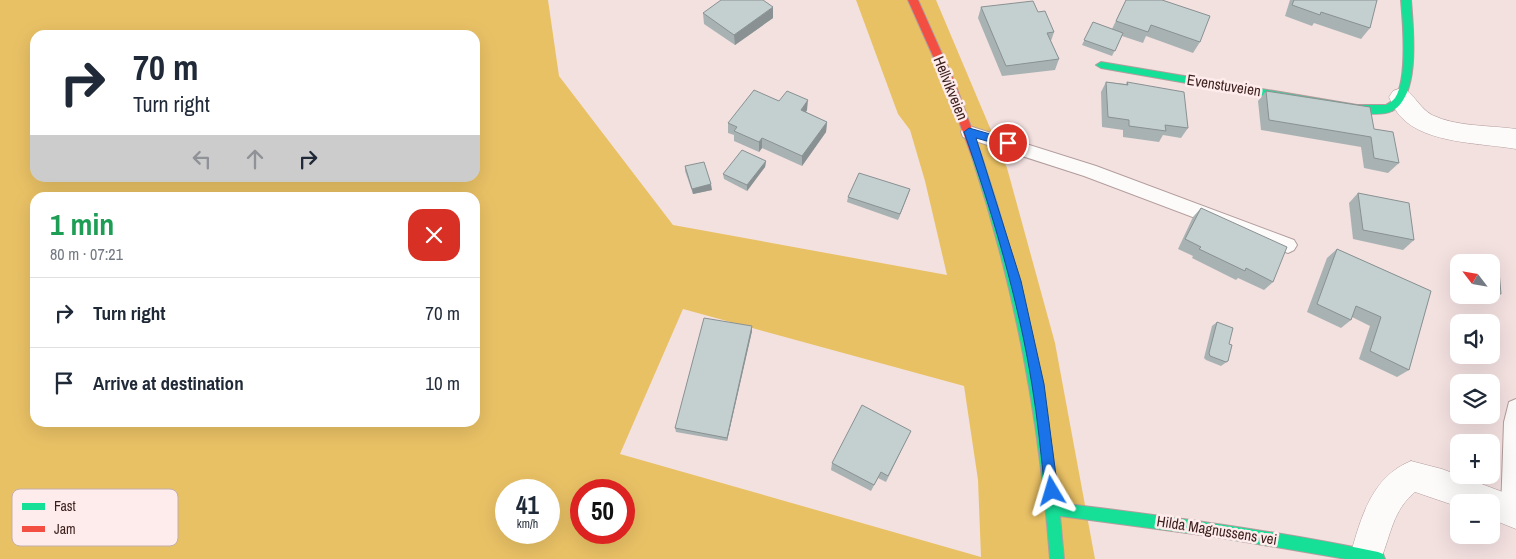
<!DOCTYPE html>
<meta charset="utf-8">
<style>
:root{--surface:#fff;--page:#f6f6f7;--text:#1f2937;--muted:#747a83;--line:#e0e1e3}
body{margin:0;font-family:"Archivo Narrow",sans-serif;background:var(--page);color:var(--text);height:100vh;display:flex;flex-direction:column;font-size:19px;white-space:nowrap}
*{box-sizing:border-box;margin:0}
p{font-size:16px;color:var(--muted)}
.icon{flex:none;width:28px;height:28px;fill:none;stroke:currentColor;stroke-width:2;stroke-linecap:round;stroke-linejoin:round}
.map{position:relative;flex:1;overflow:hidden}
.panel{position:absolute;left:30px;top:192px;width:450px;height:235px;display:flex;flex-direction:column;background:var(--surface);border-radius:15px;box-shadow:0 5px 20px #0002}
.panel>*{flex:none}
.banner{position:absolute;left:30px;top:30px;width:450px;height:152px;border-radius:15px;box-shadow:0 5px 20px #0002;background:#fff;color:var(--text);overflow:hidden}
.needle{width:32px;rotate:301deg}
.fabs{position:absolute;left:1450px;top:254px;display:grid;gap:10px}
.fabs a{display:grid;place-items:center;width:50px;height:50px;border-radius:10px;background:var(--surface);box-shadow:0 5px 20px #0002;font-size:25px}
.speed{position:absolute;left:495px;top:479px;display:flex;gap:10px;font-size:25px;font-weight:700;text-align:center}
.speed>*{display:grid;place-content:center;width:65px;height:65px;border-radius:50%;background:var(--surface);box-shadow:0 5px 20px #0002;line-height:1}
.speed small{font-size:12px;font-weight:400}
.speed .limit{border:8px solid #d22;background:#fff;color:#111}
.pin{position:absolute;display:grid;place-items:center;width:42px;height:42px;color:#fff;margin:-21px;border:2px solid #fff;border-radius:50%;box-shadow:0 1px 5px #0007}
.me{position:absolute;width:55px;margin:-28px;rotate:353deg;stroke-linejoin:round;filter:drop-shadow(0 0 4px #0008)}
.turn{display:flex;align-items:center;gap:18px;height:105px;padding:0 20px;font-size:22px}
.turn .icon{width:65px;height:65px;stroke-width:2.5}
.turn b{display:block;font-size:35px;line-height:42px}
.lanes{display:flex;align-items:center;height:48px;padding:0 20px;background:#0003;justify-content:center;gap:25px;direction:ltr}
.lanes .off{opacity:.35}
.round{display:grid;place-items:center;flex:none;width:52px;height:52px;border-radius:15px;background:var(--page)}
.summary{display:flex;align-items:center;justify-content:space-between;height:85px;padding:0 20px}
h1{font-size:30px;font-weight:700;line-height:38px;color:#1e9e55}
ul{padding:0;list-style:none}
li{display:flex;align-items:center;gap:15px;height:70px;padding:0 20px;border-top:1px solid var(--line)}
li div{flex:1}
li b{display:block;font-size:19px}
li em{font-style:normal}
.map>svg:first-child{display:block}
.green{fill:#e9c165;fill-rule:evenodd}
.lines{fill:none;stroke-linecap:round;stroke-linejoin:round}
.lane-casing{stroke:#b29d9c;stroke-width:2}
.street-casing{stroke:#b29d9c;stroke-width:1}
.fast-casing{stroke:#b29d9c;stroke-width:2}
.jam-casing{stroke:#b29d9c;stroke-width:2}
.lane{fill:#fdfafa;fill-rule:evenodd}
.street{fill:#fdfafa;fill-rule:evenodd}
.fast{fill:#16e098;fill-rule:evenodd}
.jam{fill:#f24e42;fill-rule:evenodd}
.wall{fill:#a9b2b3}
.shaded-wall{fill:#899192}
.building{fill:#c4cfd0;stroke:#899192}
.route{fill:#1a73e8;stroke:#114b97}
.labels{text-anchor:middle;dominant-baseline:central;stroke-width:5;stroke-linejoin:round;paint-order:stroke}
.street-label{font-size:15px;fill:#3c1f1d;stroke:#fdeceb}
.key{fill:#fdeceb;stroke:#c3aead;stroke-width:1}
.key-label{font-size:14px;fill:#3c1f1d}
</style>
<div class="map">
<svg width="1516" height="559" viewBox="0 0 1516 559">
<rect width="100%" height="100%" fill="#f3e1e0"/>
<path class="green" d="M0 0H548L559 76 673 225 947 275 925 181 910 130 898 114 856 0H936L1007 168 1055 343 1095 559H0ZM35 35H475V178H35ZM35 198H475V422H35ZM683 309 964 386 978 480 981 557 620 454ZM506 490H549V532H506ZM581 490H624V532H581Z"/>
<g class="lines">
<g class="lane-casing">
<g id="lane">
<polygon points="969,126 1096,166 1294,240 1297,245 1294,250 1288,253 1084,176 963,137 961,132 963,127"/>
<polygon points="1516,399 1516,520 1512,522 1504,519 1501,511 1504,422 1509,402"/>
</g>
</g>
<g class="street-casing">
<g id="street">
<path d="M1401 88C1414 92 1418 107 1432 115 1457 127 1489 125 1516 129V149C1482 143 1426 144 1401 117 1396 112 1392 104 1389 97L1393 91Z"/>
<path d="M1411 461 1442 469 1516 497V529L1491 519V502H1459V507L1415 492C1393 510 1391 534 1381 559H1351L1350 556C1361 518 1371 477 1411 461Z"/>
</g>
</g>
<g class="fast-casing">
<g id="fast">
<path d="M1401 0H1411C1413 28 1421 96 1392 111 1383 116 1367 113 1357 113L1101 68 1096 65 1101 62 1357 105H1386C1389 103 1393 101 1395 98 1408 79 1403 22 1401 0Z"/>
<path d="M977 153 982 157C1020 270 1045 384 1059 503 1166 516 1272 530 1378 552L1383 554 1385 559H1346L1217 537 1060 516 1064 559H1050C1039 418 1016 292 972 157Z"/>
</g>
</g>
<g class="jam-casing">
<polygon id="jam" points="908,0 918,0 955,83 982,157 981,160 977,161 972,157 945,83"/>
</g>
<use href="#lane" class="lane"/>
<use href="#street" class="street"/>
<use href="#fast" class="fast"/>
<use href="#jam" class="jam"/>
</g>
<g class="wall">
<polygon points="1126,0 1200,42 1193,53 1146,36 1143,43 1122,36 1112,56 1082,45 1093,22 1112,29"/>
<polygon points="1290,0 1377,0 1370,28 1361,39 1314,23 1312,26 1285,16"/>
<polygon points="981,7 1038,12 1054,32 1051,41 1059,59 1055,70 1002,76 978,18"/>
<polygon points="703,13 773,18 735,45 704,24"/>
<polygon points="1106,82 1126,84 1127,82 1188,128 1181,138 1163,135 1159,142 1123,137 1123,130 1102,127 1101,92"/>
<polygon points="1266,91 1374,129 1399,163 1388,173 1364,168 1361,147 1261,130 1258,101"/>
<polygon points="779,101 807,110 806,112 827,122 826,132 802,166 762,148 759,152 734,141 734,135 728,133 728,123"/>
<polygon points="766,161 765,167 747,191 724,179 723,174"/>
<polygon points="685,166 712,190 693,194 685,171"/>
<polygon points="910,189 898,220 847,202 848,197"/>
<polygon points="1358,193 1414,240 1403,250 1353,239 1349,203"/>
<polygon points="1201,208 1273,282 1264,290 1238,278 1236,280 1192,258 1193,256 1178,249 1193,217"/>
<polygon points="1337,249 1431,291 1409,370 1397,377 1359,359 1370,326 1352,317 1351,320 1341,328 1307,312 1327,258"/>
<polygon points="1457,259 1459,262 1459,288 1451,286 1450,264"/>
<polygon points="1491,269 1501,294 1493,298 1482,295 1491,295"/>
<polygon points="1217,322 1229,344 1228,361 1221,366 1206,360 1204,358 1212,326"/>
<polygon points="752,326 752,331 727,441 676,432 675,428"/>
<polygon points="911,431 886,482 878,478 871,491 831,470 832,463"/>
</g>
<g class="shaded-wall">
<polygon points="773,7 773,18 735,45 734,35"/>
<polygon points="808,100 807,110 800,121 801,110"/>
<polygon points="827,122 826,132 802,166 802,156"/>
<polygon points="762,138 762,148 759,152 759,142"/>
<polygon points="766,161 765,167 747,191 747,185"/>
<polygon points="711,184 712,190 693,194 692,189"/>
<polygon points="910,189 908,195 898,220 900,214"/>
<polygon points="752,326 752,331 727,441 727,438"/>
</g>
<g class="building">
<polygon points="721,0 763,0 773,7 734,35 703,13"/>
<polygon points="1126,0 1162,0 1210,16 1200,42 1151,25 1148,32 1116,21"/>
<polygon points="1294,0 1377,0 1370,28 1321,12 1320,15 1292,5"/>
<polygon points="1033,1 1038,12 1045,11 1054,32 1047,33 1059,59 1006,66 981,7"/>
<polygon points="1093,22 1123,33 1115,51 1084,40"/>
<polygon points="1106,82 1128,85 1127,82 1184,92 1188,128 1165,125 1166,131 1129,126 1129,120 1108,117"/>
<polygon points="754,90 779,101 787,91 808,100 801,110 827,122 802,156 762,138 759,142 734,131 737,127 728,123"/>
<polygon points="1266,91 1370,107 1374,129 1393,132 1399,163 1374,158 1371,137 1269,120"/>
<polygon points="742,150 766,161 747,185 723,174"/>
<polygon points="704,162 711,184 692,189 685,166"/>
<polygon points="859,173 910,189 900,214 848,197"/>
<polygon points="1358,193 1409,203 1414,240 1363,230"/>
<polygon points="1201,208 1287,247 1273,282 1246,268 1245,271 1199,249 1201,247 1185,239"/>
<polygon points="1337,249 1431,291 1409,370 1370,351 1381,317 1356,306 1351,320 1317,304"/>
<polygon points="1457,259 1470,262 1459,262 1459,281 1457,281"/>
<polygon points="1491,269 1499,271 1501,294 1491,291"/>
<polygon points="704,318 752,326 727,438 675,428"/>
<polygon points="1217,322 1233,328 1229,344 1232,345 1228,361 1226,362 1210,356 1209,353"/>
<polygon points="862,405 911,431 888,476 881,472 874,485 832,463"/>
</g>
<path class="route" d="M969 128 1011 140 1013 143 1008 147 976 138 1021 281 1044 384 1058 491 1056 496 1052 498 1047 496 1045 491C1041 456 1038 420 1032 385 1019 302 992 211 964 132Z"/>
<g class="labels">
<g class="street-label">
<text transform="translate(1224 85) rotate(9)">Evenstuveien</text>
<text transform="translate(951 88) rotate(68)">Hellvikveien</text>
<text transform="translate(1217 530) rotate(9)">Hilda Magnussens vei</text>
</g>
</g>
<rect x="12" y="489" width="166" height="57" rx="8" class="key"/>
<rect x="22" y="503" width="23" height="7" fill="#16e098"/>
<rect x="22" y="526" width="23" height="6" fill="#f24e42"/>
<g class="key-label">
<text x="54" y="511">Fast</text>
<text x="54" y="534">Jam</text>
</g>
</svg>
<div class="fabs">
<a><svg class="needle" viewBox="-14 -14 28 28"><path d="M0-13l5 13h-10z" fill="#e53935"/><path d="M0 13l5-13h-10z" fill="#747a83"/></svg></a>
<a><svg class="icon" aria-label="sound" viewBox="0 0 24 24"><path d="M4 9h4l5-4v14l-5-4H4zM17 9q2 3 0 6"/></svg></a>
<a><svg class="icon" aria-label="layers" viewBox="0 0 24 24"><path d="M12 4l9 5-9 5-9-5zM3 14l9 5 9-5"/></svg></a>
<a>+</a>
<a>−</a>
</div>
<div class="speed"><div>41<small>km/h</small></div><div class="limit">50</div></div>
<div class="pin" style="left:1008px;top:143px;background:#d93025"><svg class="icon" aria-label="arrive" viewBox="0 0 24 24"><path d="M6 21V4h12l-3 4 3 4H6"/></svg></div>
<svg class="me" style="left:1052px;top:491px" viewBox="-20 -20 40 40"><path d="M0-17L14 15 0 8-14 15z" fill="#1a73e8" stroke="#fff" stroke-width="4"/></svg>
<div class="banner">
<div class="turn"><svg class="icon" aria-label="right" viewBox="0 0 24 24"><path d="M7 20v-9h11M14 6l5 5-5 5"/></svg><div><b>70 m</b>Turn right</div></div>
<div class="lanes"><svg class="icon off" aria-label="left" viewBox="0 0 24 24"><path d="M17 20v-9H6M10 6l-5 5 5 5"/></svg><svg class="icon off" aria-label="ahead" viewBox="0 0 24 24"><path d="M12 20V5M6 11l6-6 6 6"/></svg><svg class="icon" aria-label="right" viewBox="0 0 24 24"><path d="M7 20v-9h11M14 6l5 5-5 5"/></svg></div>
</div>
<section class="panel">
<div class="summary"><div><h1>1 min</h1><p>80 m · 07:21</p></div><a class="round" style="background:#d93025;color:#fff"><svg class="icon" aria-label="close" viewBox="0 0 24 24"><path d="M6 6l12 12M18 6L6 18"/></svg></a></div>
<ul>
<li><svg class="icon" aria-label="right" viewBox="0 0 24 24"><path d="M7 20v-9h11M14 6l5 5-5 5"/></svg><div><b>Turn right</b></div><em>70 m</em></li>
<li><svg class="icon" aria-label="arrive" viewBox="0 0 24 24"><path d="M6 21V4h12l-3 4 3 4H6"/></svg><div><b>Arrive at destination</b></div><em>10 m</em></li>
</ul>
</section>
</div>
